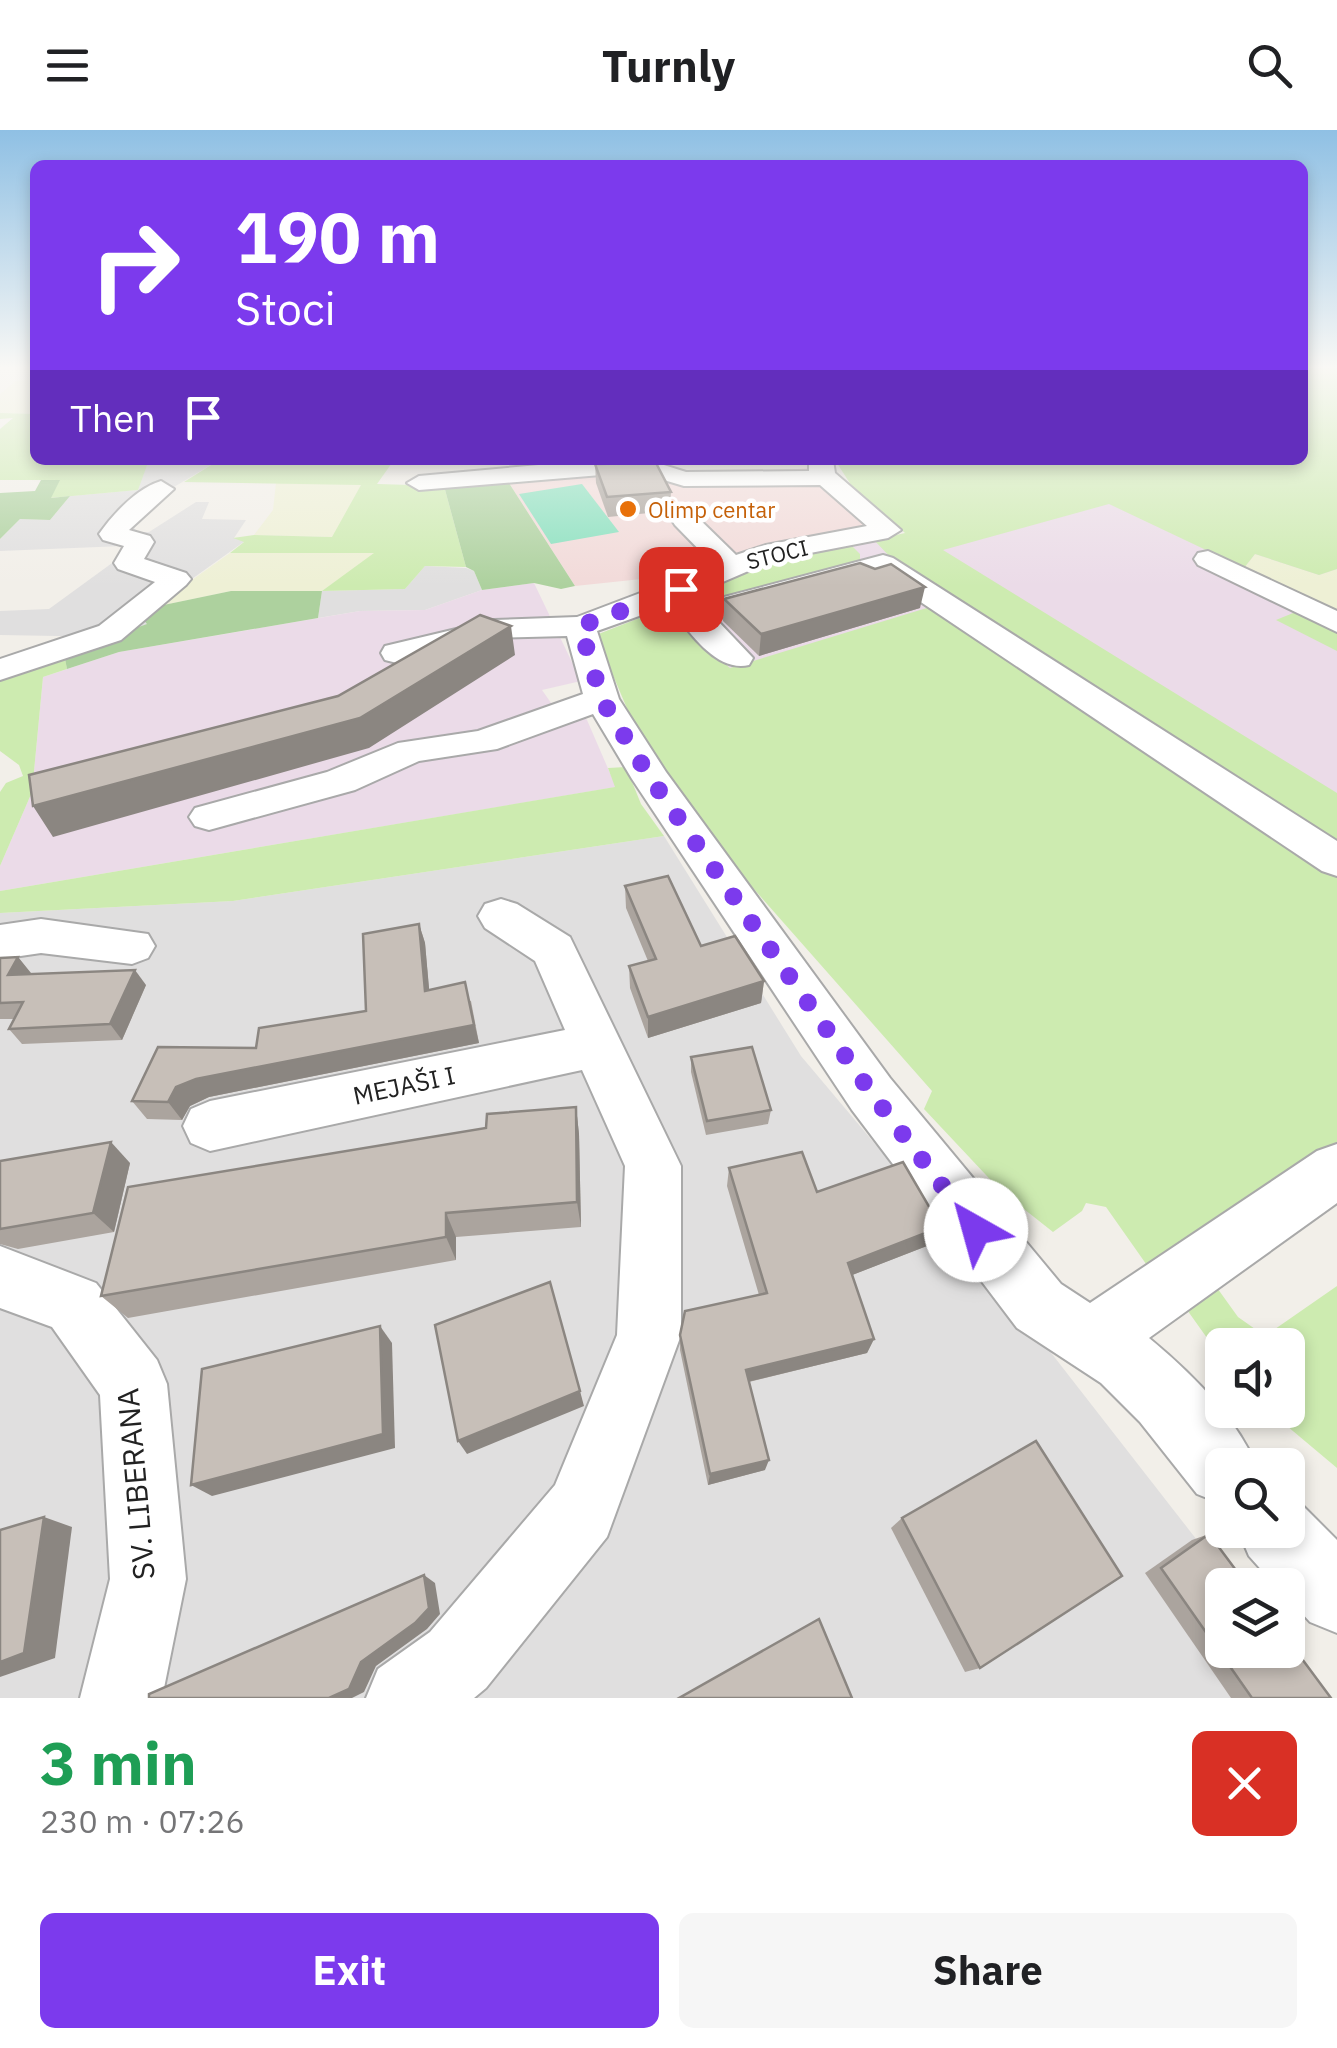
<!DOCTYPE html>
<meta charset="utf-8">
<style>
:root{--surface:#fff;--page:#f6f6f6;--text:#202124;--muted:#757577;--accent:#7c3aed}
body{margin:0;font-family:"IBM Plex Sans",sans-serif;background:var(--page);color:var(--text);height:100vh;display:flex;flex-direction:column;font-size:38px;white-space:nowrap}
*{box-sizing:border-box;margin:0}
p{font-size:32px;color:var(--muted)}
.icon{flex:none;width:55px;height:55px;fill:none;stroke:currentColor;stroke-width:2;stroke-linecap:round;stroke-linejoin:round}
.map{position:relative;height:1568px;overflow:hidden}
.details{display:flex;flex-direction:column;background:var(--surface);flex:1}
.details>*{flex:none}
.top-card{position:absolute;left:30px;top:30px;width:1278px;height:305px;border-radius:15px;box-shadow:0 5px 15px #0003;background:#7c3aed;color:#fff;overflow:hidden}
.controls{position:absolute;left:1205px;top:1198px;display:grid;gap:20px}
.controls a{display:grid;place-items:center;width:100px;height:100px;border-radius:15px;background:var(--surface);box-shadow:0 5px 15px #0003;font-size:50px}
.pin{position:absolute;display:grid;place-items:center;width:85px;height:85px;color:#fff;margin:-42px;border-radius:20px;box-shadow:0 5px 15px #0006}
.me{position:absolute;width:110px;margin:-55px;rotate:322deg;stroke-linejoin:round;filter:drop-shadow(0 0 8px #0008)}
.turn{display:flex;align-items:center;gap:35px;height:210px;padding:0 40px;font-size:45px}
.turn .icon{width:130px;height:130px;stroke-width:2.5}
.turn b{display:block;font-size:70px;line-height:85px}
.then{display:flex;align-items:center;height:95px;padding:0 40px;background:#0003;gap:20px;font-size:38px}
.round{display:grid;place-items:center;flex:none;width:105px;height:105px;border-radius:15px;background:var(--page)}
.head{display:flex;align-items:center;justify-content:space-between;height:170px;padding:0 40px}
h1{font-size:60px;font-weight:700;line-height:75px;color:#1e9e55}
.cta{display:flex;gap:20px;margin-top:auto;padding:20px 40px}
.cta a{flex:1;height:115px;border-radius:15px;background:var(--accent);color:#fff;font-size:40px;font-weight:700;line-height:115px;text-align:center}
.cta a+a{background:var(--page);color:var(--text)}
header{display:flex;justify-content:space-between;align-items:center;height:130px;padding:0 40px;background:var(--surface);font-size:45px;font-weight:700}
.map>svg:first-child{display:block}
.residential{fill:#e0dfdf}
.commercial{fill:#f2dad9}
.industrial{fill:#ebdbe8}
.farmland{fill:#eef0d5}
.grass{fill:#cdebb0}
.forest{fill:#add19e}
.pitch{fill:#88e0be}
.lines{fill:none;stroke-linecap:round;stroke-linejoin:round}
.minor-casing{stroke:#a9a9a9;stroke-width:4}
.minor{fill:#fff;fill-rule:evenodd}
.wall{fill:#aba49e}
.shaded-wall{fill:#8b8681}
.building{fill:#c7bfb8;stroke:#8b8681;stroke-width:2.5}
.route{stroke:#7c3aed;stroke-width:18;stroke-dasharray:0 32.4}
.food-dot{fill:#e8710a;stroke:#fff;stroke-width:4}
.labels{text-anchor:middle;dominant-baseline:central;stroke-width:9;stroke-linejoin:round;paint-order:stroke}
.far-food-label{font-size:22px;fill:#c56008;stroke:#fff;text-anchor:start}
.far-street-label{font-size:22px;fill:#222;stroke:#fff}
.street-label{font-size:25px;fill:#222;stroke:#fff}
.near-street-label{font-size:30px;fill:#222;stroke:#fff}
</style>
<header><svg class="icon" aria-label="menu" viewBox="0 0 24 24"><path d="M4 6h16M4 12h16M4 18h16"/></svg>Turnly<svg class="icon" aria-label="search" viewBox="0 0 24 24"><circle cx="10" cy="10" r="6"/><path d="M15 15l6 6"/></svg></header>
<div class="map">
<svg width="1337" height="1568" viewBox="0 0 1337 1568">
<rect width="100%" height="100%" fill="#f2efe9"/>
<g class="residential">
<polygon points="149,330 219,330 154,369 130,392 137,402 149,402 196,372 209,372 202,389 246,390 234,408 245,411 154,476 141,488 148,494 116,507 0,505 0,481 49,479 119,428 123,416 0,421 0,409 20,389 50,390 70,366 137,360"/>
<polygon points="425,436 466,438 474,441 482,460 425,480 360,481 318,488 322,461 405,459"/>
<polygon points="664,706 801,926 1052,1224 1232,1455 1222,1455 1222,1520 1315,1568 0,1568 0,783 233,771"/>
</g>
<polygon class="commercial" points="809,338 876,396 708,442 575,456 507,350 607,341 678,349"/>
<g class="industrial">
<polygon points="1337,357 1337,741 662,637 596,505 673,475 762,431 1109,366"/>
<polygon points="534,453 581,551 542,560 556,580 574,572 587,590 616,657 0,761 0,736 32,662 43,547 119,522 360,481 425,480 482,460"/>
</g>
<g class="farmland">
<polygon points="35,249 35,284 0,283 0,264 16,251"/>
<polygon points="276,353 362,354 333,407 254,405 273,380"/>
<polygon points="230,423 376,423 322,461 231,461 154,477"/>
<polygon points="1255,424 1319,445 1337,439 1337,483 1244,438"/>
</g>
<g class="grass">
<polygon points="1303,237 1337,237 1337,439 1319,445 1255,424 1244,438 1109,374 943,420 1337,663 1337,722 892,429 874,410 905,403 851,355 835,330 1302,330"/>
<polygon points="0,283 35,284 35,330 149,330 138,360 50,368 59,350 0,350 0,299 13,288 0,289"/>
<polygon points="219,330 394,330 377,354 444,356 466,437 425,436 405,459 322,461 374,423 230,423 244,412 233,408 254,405 332,407 361,355 184,352"/>
<polygon points="850,414 860,424 860,435 696,479 684,496 730,538 930,477 1337,741 1337,1020 1151,1141 1106,1077 1086,1073 1082,1081 1053,1102 1001,1061 924,979 932,961 738,741 634,595 596,505 673,475 762,431"/>
<polygon points="1298,481 1337,500 1337,521 1276,490"/>
<polygon points="64,524 67,539 43,547 32,662 0,736 0,662 6,653 23,646 19,635 0,621 0,545"/>
<polygon points="626,637 641,674 664,706 233,771 0,783 0,761 615,657 608,638"/>
<polygon points="1215,1155 1238,1187 1265,1206 1337,1156 1337,1338 1268,1280 1288,1280 1288,1215 1222,1215 1222,1229 1185,1177"/>
</g>
<g class="forest">
<polygon points="41,350 60,350 51,368 70,366 50,390 20,389 0,409 0,363 35,361"/>
<polygon points="507,350 575,456 561,459 534,453 482,460 474,441 466,437 444,356"/>
<polygon points="231,461 322,461 318,488 119,522 67,539 64,524 147,494 141,487 154,477"/>
</g>
<polygon class="pitch" points="582,354 619,402 551,414 519,364"/>
<g class="lines">
<g class="minor-casing">
<g id="minor">
<path d="M594 330H648L686 342 809 341V330H833L835 343 901 400 888 408 774 430 667 476 597 501 619 569 666 642 890 948 1061 1154 1090 1173 1317 1021 1337 1014V1073L1149 1208C1189 1241 1236 1287 1256 1335H1222V1374L1197 1364 1140 1292 1101 1253 1017 1198 852 980 632 649 593 584 497 619 419 631 355 660 209 700 195 696 189 687 195 678 327 642 398 613 478 601 583 564 567 506 494 508 397 533 385 530 381 523 385 516 494 490 577 487 714 435 675 395 671 389 675 383H693L736 425 766 415 867 396 820 355 684 356 637 342 419 360 407 353 419 346Z"/>
<path d="M161 351 174 359 129 400 150 406 154 412 144 429 186 443 191 449 186 455 121 510 0 550V529L99 496 155 452 118 439 114 433 124 416 103 410 99 404C113 384 137 358 161 351Z"/>
<polygon points="1208,421 1337,481 1337,502 1198,435 1194,429 1198,423"/>
<path d="M883 425 893 428 1337 711V746L1322 741 879 444 716 489 753 528 749 535C722 542 696 512 681 491L694 475Z"/>
<polygon points="501,769 517,774 570,807 681,1036 681,1205 607,1407 486,1558 474,1568 366,1568 378,1539 430,1502 555,1355 617,1205 625,1036 582,940 210,1021 191,1013 183,996 191,979 210,971 565,900 535,831 485,798 478,786 485,774"/>
<polygon points="41,789 148,804 155,816 148,828 132,834 41,823 0,829 0,795"/>
<polygon points="0,1116 96,1153 157,1230 167,1254 186,1449 162,1568 80,1568 110,1449 100,1265 52,1197 0,1178"/>
<polygon points="1288,1368 1301,1374 1337,1410 1337,1503 1310,1492 1288,1468 1288,1455 1275,1455 1249,1426 1238,1400 1288,1400"/>
</g>
</g>
<use href="#minor" class="minor"/>
</g>
<g class="wall">
<polygon points="595,334 671,362 670,381 608,387 596,353"/>
<polygon points="724,469 920,478 759,526 723,491"/>
<polygon points="625,756 701,816 764,851 761,873 648,908 630,858 629,836 648,831 626,778"/>
<polygon points="419,794 425,813 429,860 471,871 479,913 209,967 190,976 182,990 147,989 132,971 256,918 366,881"/>
<polygon points="18,827 31,844 146,855 122,910 22,914 9,899 14,889 0,889 0,828"/>
<polygon points="691,927 771,980 768,994 706,1005 691,942"/>
<polygon points="576,977 579,1004 581,1097 456,1107 456,1130 128,1188 101,1166 486,998"/>
<polygon points="0,1031 130,1033 114,1102 18,1119 0,1114"/>
<polygon points="729,1038 941,1097 932,1114 852,1145 874,1209 867,1223 749,1252 765,1340 708,1355 680,1220 680,1205 759,1165 727,1056"/>
<polygon points="902,1388 980,1538 965,1542 891,1398"/>
<polygon points="1209,1404 1331,1568 1231,1568 1145,1443 1192,1410"/>
</g>
<g class="shaded-wall">
<polygon points="925,457 920,478 759,526 761,504"/>
<polygon points="511,496 515,525 369,618 53,707 33,676 360,588"/>
<polygon points="419,794 425,813 431,880 425,861"/>
<polygon points="18,827 31,843 22,860 8,845"/>
<polygon points="135,840 146,855 122,910 110,894"/>
<polygon points="764,851 761,873 648,908 648,887"/>
<polygon points="465,852 479,913 209,967 190,976 182,990 168,972 176,957 196,949"/>
<polygon points="576,977 579,1004 581,1097 577,1072"/>
<polygon points="111,1012 130,1033 114,1102 93,1083"/>
<polygon points="446,1083 456,1107 456,1130 446,1107"/>
<polygon points="941,1097 932,1114 842,1149 848,1133"/>
<polygon points="380,1196 392,1213 395,1318 212,1366 191,1355"/>
<polygon points="874,1209 867,1223 743,1253 746,1240"/>
<polygon points="580,1261 584,1276 467,1324 458,1311"/>
<polygon points="769,1330 765,1340 708,1355 710,1344"/>
<polygon points="44,1387 72,1397 55,1528 0,1547 0,1532"/>
<polygon points="424,1445 435,1453 440,1484 427,1499 376,1536 364,1562 352,1568 329,1568 361,1532"/>
</g>
<g class="building">
<polygon points="656,333 671,362 607,367 595,334"/>
<polygon points="860,433 875,439 891,434 925,457 761,504 724,469"/>
<polygon points="480,485 511,496 360,588 33,676 29,645 338,566"/>
<polygon points="668,746 701,816 735,806 764,851 648,887 629,836 656,829 625,756"/>
<polygon points="419,794 425,861 465,852 474,895 196,949 176,957 168,972 132,971 158,917 256,918 259,898 366,881 363,804"/>
<polygon points="18,827 8,845 135,840 110,894 9,899 23,872 0,873 0,828"/>
<polygon points="752,917 771,980 707,991 691,927"/>
<polygon points="576,977 577,1072 446,1083 446,1107 101,1166 128,1057 486,998 487,984"/>
<polygon points="111,1012 93,1083 0,1099 0,1031"/>
<polygon points="802,1022 817,1062 903,1032 941,1097 848,1133 874,1209 746,1240 769,1330 710,1344 680,1205 685,1181 767,1163 729,1038"/>
<polygon points="550,1152 580,1261 458,1311 435,1195"/>
<polygon points="380,1196 383,1304 191,1355 202,1239"/>
<polygon points="1036,1311 1122,1446 980,1538 902,1388"/>
<polygon points="44,1387 24,1523 0,1532 0,1400"/>
<polygon points="1209,1404 1247,1455 1222,1455 1222,1520 1288,1520 1288,1510 1331,1568 1252,1568 1161,1438"/>
<polygon points="424,1445 429,1478 415,1493 361,1532 349,1559 329,1568 149,1568 149,1564"/>
<polygon points="819,1489 852,1568 679,1568"/>
</g>
<linearGradient id="sky" x2="0" y2="1"><stop stop-color="#8fc0e4"/><stop offset="0.52" stop-color="#f9f8f5"/><stop offset="1" stop-color="#f9f8f5" stop-opacity="0"/></linearGradient>
<rect width="1337" height="456" fill="url(#sky)"/>
<g class="lines">
<polyline class="route" points="681,459 580,496 602,570 651,649 872,964 976,1100"/>
</g>
<circle class="food-dot" cx="628" cy="379" r="10"/>
<g class="labels">
<g class="far-food-label">
<text x="648" y="379">Olimp centar</text>
</g>
<g class="far-street-label">
<text transform="translate(777 424) rotate(-14)">STOCI</text>
</g>
<g class="street-label">
<text transform="translate(404 955) rotate(-12)">MEJAŠI I</text>
</g>
<g class="near-street-label">
<text transform="translate(135 1354) rotate(-95)">SV. LIBERANA</text>
</g>
</g>
</svg>
<div class="controls">
<a><svg class="icon" aria-label="sound" viewBox="0 0 24 24"><path d="M4 9h4l5-4v14l-5-4H4zM17 9q2 3 0 6"/></svg></a>
<a><svg class="icon" aria-label="search" viewBox="0 0 24 24"><circle cx="10" cy="10" r="6"/><path d="M15 15l6 6"/></svg></a>
<a><svg class="icon" aria-label="layers" viewBox="0 0 24 24"><path d="M12 4l9 5-9 5-9-5zM3 14l9 5 9-5"/></svg></a>
</div>
<div class="pin" style="left:681px;top:459px;background:#d93025"><svg class="icon" aria-label="arrive" viewBox="0 0 24 24"><path d="M6 21V4h12l-3 4 3 4H6"/></svg></div>
<svg class="me" style="left:976px;top:1100px" viewBox="-20 -20 40 40"><circle r="19" fill="#fff"/><path d="M0-13L10 11 0 6-10 11z" fill="#7c3aed"/></svg>
<div class="top-card">
<div class="turn"><svg class="icon" aria-label="right" viewBox="0 0 24 24"><path d="M7 20v-9h11M14 6l5 5-5 5"/></svg><div><b>190 m</b>Stoci</div></div>
<div class="then">Then<svg class="icon" aria-label="arrive" viewBox="0 0 24 24"><path d="M6 21V4h12l-3 4 3 4H6"/></svg></div>
</div>
</div>
<section class="details">
<div class="head"><div><h1>3 min</h1><p>230 m · 07:26</p></div><a class="round" style="background:#d93025;color:#fff"><svg class="icon" aria-label="close" viewBox="0 0 24 24"><path d="M6 6l12 12M18 6L6 18"/></svg></a></div>
<div class="cta"><a>Exit</a><a>Share</a></div>
</section>
